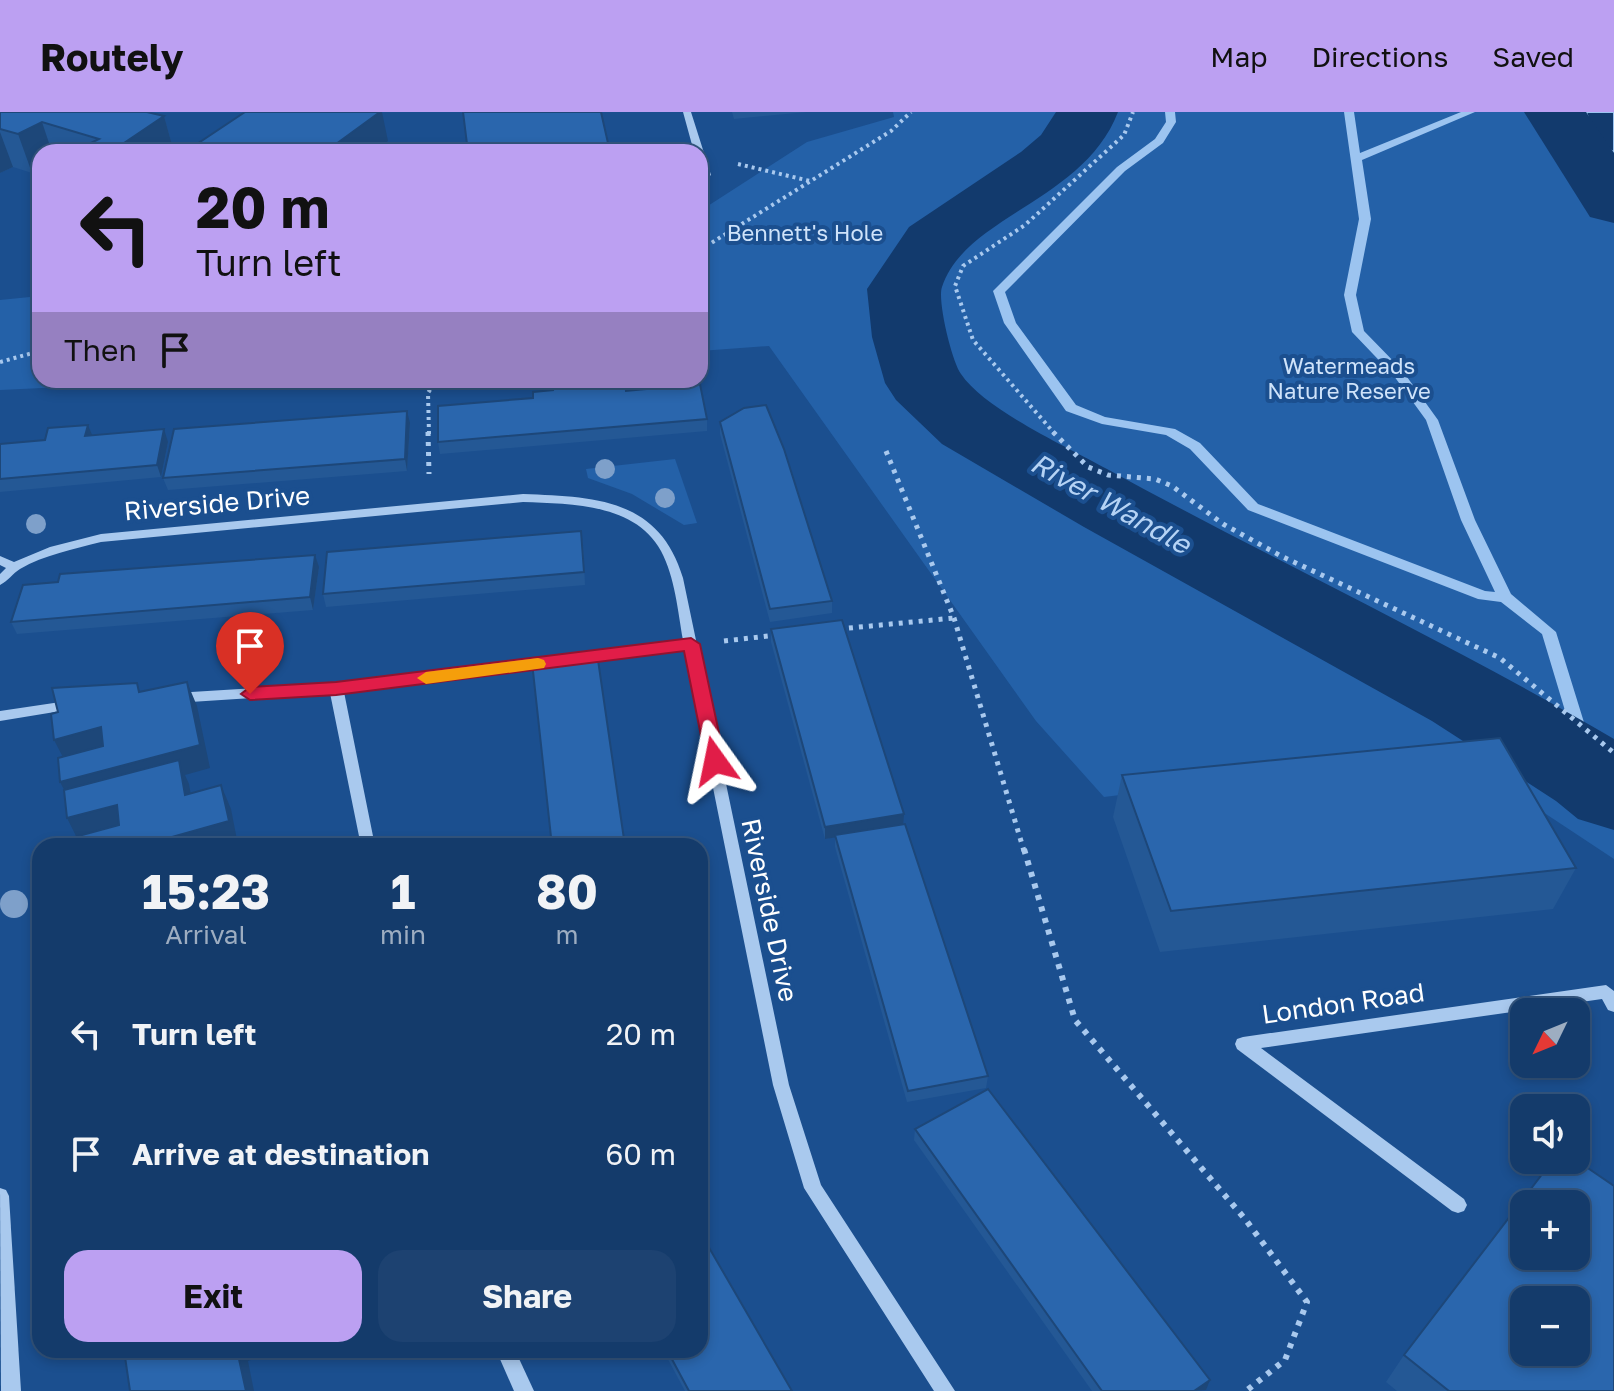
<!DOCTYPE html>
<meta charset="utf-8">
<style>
:root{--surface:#143b6b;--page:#1d4271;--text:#f1f3f6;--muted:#9dadc1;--line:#33557e;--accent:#bca0f2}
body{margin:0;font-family:"Golos Text",sans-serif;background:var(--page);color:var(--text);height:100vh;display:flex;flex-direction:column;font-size:30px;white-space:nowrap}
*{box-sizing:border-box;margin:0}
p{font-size:26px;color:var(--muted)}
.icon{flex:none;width:44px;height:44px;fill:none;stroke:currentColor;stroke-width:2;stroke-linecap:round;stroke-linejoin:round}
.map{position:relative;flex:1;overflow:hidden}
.panel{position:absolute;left:32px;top:726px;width:676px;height:520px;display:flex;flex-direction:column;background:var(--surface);border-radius:24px;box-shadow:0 4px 12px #0003,0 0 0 2px var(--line)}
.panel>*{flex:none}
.top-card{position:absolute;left:32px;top:32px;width:676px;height:244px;border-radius:24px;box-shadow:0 4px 12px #0003,0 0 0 2px var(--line);background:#bca0f2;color:#111;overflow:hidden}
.needle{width:52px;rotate:227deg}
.fabs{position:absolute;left:1510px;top:886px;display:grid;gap:16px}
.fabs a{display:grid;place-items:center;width:80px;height:80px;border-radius:16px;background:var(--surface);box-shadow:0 4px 12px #0003,0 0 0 2px var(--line);font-size:40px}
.pin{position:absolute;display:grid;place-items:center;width:68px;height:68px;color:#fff;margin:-82px -34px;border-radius:50% 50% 50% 0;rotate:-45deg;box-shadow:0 0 8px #0007}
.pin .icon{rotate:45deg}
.me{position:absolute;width:88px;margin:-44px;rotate:348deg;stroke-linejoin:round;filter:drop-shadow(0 0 6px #0008)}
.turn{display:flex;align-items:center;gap:28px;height:168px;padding:0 32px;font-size:36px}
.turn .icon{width:104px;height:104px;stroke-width:2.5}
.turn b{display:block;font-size:56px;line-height:68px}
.then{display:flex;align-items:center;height:76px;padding:0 32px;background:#0003;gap:16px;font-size:30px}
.eta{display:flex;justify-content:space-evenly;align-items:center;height:136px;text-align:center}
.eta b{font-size:48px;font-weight:700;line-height:56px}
.action{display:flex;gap:16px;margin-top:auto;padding:16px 32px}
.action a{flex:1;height:92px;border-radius:24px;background:var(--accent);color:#111;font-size:32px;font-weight:700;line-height:92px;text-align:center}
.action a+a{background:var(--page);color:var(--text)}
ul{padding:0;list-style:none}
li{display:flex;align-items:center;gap:24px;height:120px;padding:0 32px}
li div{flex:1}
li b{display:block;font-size:30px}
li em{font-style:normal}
header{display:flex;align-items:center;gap:48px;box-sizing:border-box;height:112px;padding:0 40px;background:var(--accent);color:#111}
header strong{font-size:38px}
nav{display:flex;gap:44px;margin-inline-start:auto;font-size:28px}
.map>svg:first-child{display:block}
.green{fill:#2461a8}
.water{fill:#123a6d;stroke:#9cc4f0;stroke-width:2}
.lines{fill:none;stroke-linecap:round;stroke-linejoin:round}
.stream{fill:#9cc4f0;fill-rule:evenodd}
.river{fill:#123a6d;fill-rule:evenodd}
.path-far2{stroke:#a9c9ee;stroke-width:4;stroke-dasharray:3 4;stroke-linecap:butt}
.path-far1{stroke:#a9c9ee;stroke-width:5;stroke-dasharray:4 6;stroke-linecap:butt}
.path{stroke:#a9c9ee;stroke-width:6;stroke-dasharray:5 7;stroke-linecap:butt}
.minor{fill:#a9c9ee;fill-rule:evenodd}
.tree{fill:#7ea0ca}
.wall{fill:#245895}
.shaded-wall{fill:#1d4779}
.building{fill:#2a66ad;stroke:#1d4779;stroke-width:2;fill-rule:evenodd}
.route{fill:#e11d48;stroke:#92132f;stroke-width:2}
.slow{fill:#f59e0b}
.labels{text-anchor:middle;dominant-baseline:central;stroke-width:8;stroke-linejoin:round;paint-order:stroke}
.far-park-label{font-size:22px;fill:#cfe3fa;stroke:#1b4f8f}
.street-label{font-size:26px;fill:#fff;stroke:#1b4f8f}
.water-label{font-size:28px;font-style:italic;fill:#b5d3f5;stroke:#1b4f8f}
</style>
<header>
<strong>Routely</strong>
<nav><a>Map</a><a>Directions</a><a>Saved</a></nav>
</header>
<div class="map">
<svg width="1614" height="1279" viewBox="0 0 1614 1279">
<rect width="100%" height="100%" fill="#1b4f8f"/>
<g class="green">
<polygon points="893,0 1614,0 1614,747 1454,641 1104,685 1036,609 769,234 700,239 700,99 807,30 894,5"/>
<polygon points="40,184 40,268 209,268 0,278 0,188"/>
<polygon points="675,347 697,411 684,413 632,382 588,366 586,357"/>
</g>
<polygon class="water" points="1586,0 1614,0 1614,40 1597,32"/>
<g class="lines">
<g class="stream">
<polygon points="1165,0 1175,0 1176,10 1163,31 1125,59 1005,180 1016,211 1076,293 1105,305 1175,317 1200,331 1258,392 1485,479 1495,480 1461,408 1426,308 1394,264 1352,220 1344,183 1359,107 1344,0 1354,0 1360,41 1461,0 1475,0 1362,48 1371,107 1356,183 1364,219 1402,258 1438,308 1475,408 1511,482 1556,520 1600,662 1598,666 1592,668 1584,662 1542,522 1501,490 1478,487 1248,398 1190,337 1166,323 1102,312 1066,299 1004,211 993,179 1117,55 1155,27 1166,10"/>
<polygon points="1597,29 1602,32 1601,34 1579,39 1574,36"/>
</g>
<g class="river">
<path d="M1056 0H1118C1084 89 965 104 942 175 937 188 952 250 961 262 985 298 1068 335 1107 357 1275 449 1449 530 1614 627V718L1578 707 1556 689 1432 609 1084 415 942 332 896 288 885 271 872 225 867 177 909 115 1021 40 1041 23Z"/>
<polygon points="1524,0 1586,0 1614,41 1614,111 1590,105"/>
</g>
<g class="path-far2">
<polyline points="738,52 810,69"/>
<polyline points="700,138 891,19 911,0"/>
<polyline points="0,250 40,239"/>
<polyline points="429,322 428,281 436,268"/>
<polyline points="1055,322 973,228 955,174 963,154 1025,113 1124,23 1133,0"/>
</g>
<g class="path-far1">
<polyline points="428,320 429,362"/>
<polyline points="1053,320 1088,355 1108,363 1155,367 1172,374 1223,412 1281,444 1500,546 1614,641"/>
<polyline points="886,339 954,506 1024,739"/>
<polyline points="839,517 954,506"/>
<polyline points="724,529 777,523"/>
</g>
<polyline class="path" points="1024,737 1075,908 1245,1107 1307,1190 1285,1248 1246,1279"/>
<g class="minor">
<polygon points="683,0 691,0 711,63 700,72 700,40 694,40"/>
<path d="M523 382C595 385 659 386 683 466L789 973 821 1073 955 1279H934L804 1076 773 973 685 537 581 551 574 546 581 541 683 528C678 500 675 465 661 439 635 391 570 392 523 390L101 430C74 437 44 443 20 457 12 462 8 469 0 473V462L6 456 0 453V444L14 450 50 435 101 422Z"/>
<polygon points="548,546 553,548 555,551 553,554 344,580 375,734 361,734 330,581 175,591 168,586 175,581 336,571"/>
<polygon points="74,588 81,593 79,596 0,609 0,599"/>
<polygon points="1606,873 1614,879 1614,900 1608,898 1602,887 1261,936 1464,1087 1467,1093 1464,1099 1458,1101 1452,1099 1237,937 1235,932 1237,927 1243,925"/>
<polygon points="0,1076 6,1078 9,1084 21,1279 1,1279"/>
<polygon points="496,1238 515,1238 534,1279 514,1279"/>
</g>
</g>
<g class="tree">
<circle cx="605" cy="357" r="10"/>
<circle cx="665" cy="386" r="10"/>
<circle cx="36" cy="412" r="10"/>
<circle cx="14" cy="792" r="14"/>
</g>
<g class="wall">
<polygon points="0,0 164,4 174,40 40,40 32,61 13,55 0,61"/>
<polygon points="732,0 807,0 734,7"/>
<polygon points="553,278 626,279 707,307 707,319 440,342 438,330 533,286"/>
<polygon points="720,310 832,489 832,501 770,510 720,322"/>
<polygon points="410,311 407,359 168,378 163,366"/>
<polygon points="88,313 92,324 168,330 161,365 0,380 0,332 45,328"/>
<polygon points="583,432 585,473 326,495 323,482"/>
<polygon points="319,455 313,498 17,522 11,510"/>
<polygon points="771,517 903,712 988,964 986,976 907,990 835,735 835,725 825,727 771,530"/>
<polygon points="1122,663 1576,756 1553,797 1160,840 1113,705"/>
<polygon points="915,1017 1206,1278 1092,1279 914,1028"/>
<polygon points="663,1238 700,1238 792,1279 685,1279"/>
<polygon points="1404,1243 1614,1279 1397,1279 1386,1270"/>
</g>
<g class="shaded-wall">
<polygon points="380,0 382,0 388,29 373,40 325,40"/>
<polygon points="164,4 174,40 106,40"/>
<polygon points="42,10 52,40 40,40 40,56 32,61 18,22"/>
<polygon points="0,20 13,55 0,61"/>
<polygon points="407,299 410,311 407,359 405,347"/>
<polygon points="88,313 93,325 85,324"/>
<polygon points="164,317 168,330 161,365 157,353"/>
<polygon points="315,443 319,455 313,498 310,485"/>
<polygon points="187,570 197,594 210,656 185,663 189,672 195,706 185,683 72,693 60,670"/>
<polygon points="101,615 112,639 66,651 54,628"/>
<polygon points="221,673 231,697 238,733 234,734 140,734"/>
<polygon points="117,693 128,717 79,730 67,706"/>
<polygon points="904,702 903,715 825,727 825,715"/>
<polygon points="237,1238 278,1238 248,1249 254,1279 246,1279"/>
<polygon points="1210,1268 1206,1278 1194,1279"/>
</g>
<g class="building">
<polygon points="0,0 147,0 164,4 121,33 106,40 73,40 99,27 42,10 18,22 0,17"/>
<polygon points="245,0 380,0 325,40 185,40"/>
<polygon points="463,0 601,0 610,40 468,40"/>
<polygon points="561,268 625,268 626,279 700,272 707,307 438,330 438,294 533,286 533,280 553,278 552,269"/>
<polygon points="766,293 784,337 832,489 770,497 720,310 744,296"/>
<polygon points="407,299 405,347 163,366 174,317"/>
<polygon points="88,313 85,324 164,317 157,353 0,367 0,332 45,328 48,316"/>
<polygon points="581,419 584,460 323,482 327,440"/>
<polygon points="315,443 310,485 11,510 23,473 58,470 60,462"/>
<polygon points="842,508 904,702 825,715 771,517"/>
<polygon points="597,541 625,734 552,734 532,550"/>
<polygon points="187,570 200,633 60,670 58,646 103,634 101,615 54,628 51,602 58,600 52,576 137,571 139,580"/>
<polygon points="1500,626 1576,756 1171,799 1122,663"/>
<polygon points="179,648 185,683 221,673 229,709 140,734 72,734 71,726 119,713 117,693 67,706 64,678"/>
<polygon points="905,712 988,964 908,979 835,723"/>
<polygon points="189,730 190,734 174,734"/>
<polygon points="988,977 1210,1268 1194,1279 1102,1279 915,1017"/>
<path d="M1553 1048H1576L1614 1074V1279H1449L1404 1243ZM1524 1092H1576V1144H1524ZM1524 1188H1576V1240H1524Z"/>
<polygon points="700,1120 792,1279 689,1279 667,1238 700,1238"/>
<polygon points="124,1238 237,1238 246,1279 130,1279"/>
</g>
<polygon class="route" points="691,526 700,532 725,649 715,656 706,649 684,539 336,583 250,588 241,582 250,575 336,570"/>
<polygon class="slow" points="538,546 544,548 546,552 544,556 426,572 417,566 426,560"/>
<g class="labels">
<g class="far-park-label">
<text x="805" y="120">Bennett's Hole</text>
<text x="1349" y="253">Watermeads<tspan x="1349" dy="25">Nature Reserve</tspan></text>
</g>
<g class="street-label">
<text transform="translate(217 391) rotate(-5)">Riverside Drive</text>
<text transform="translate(770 798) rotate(78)">Riverside Drive</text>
<text transform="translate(1343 891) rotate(-8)">London Road</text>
</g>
<g class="water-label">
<text transform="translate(1111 391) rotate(29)">River Wandle</text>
</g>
</g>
</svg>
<div class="fabs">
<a><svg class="needle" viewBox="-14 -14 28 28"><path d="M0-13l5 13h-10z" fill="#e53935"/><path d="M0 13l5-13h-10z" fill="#9dadc1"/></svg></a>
<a><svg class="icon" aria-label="sound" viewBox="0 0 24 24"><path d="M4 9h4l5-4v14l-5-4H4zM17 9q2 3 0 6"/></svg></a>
<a>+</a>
<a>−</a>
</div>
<div class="pin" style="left:250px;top:582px;background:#d93025"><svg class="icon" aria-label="arrive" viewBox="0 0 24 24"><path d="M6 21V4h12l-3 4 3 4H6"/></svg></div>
<svg class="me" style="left:715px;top:649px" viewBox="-20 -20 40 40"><path d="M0-17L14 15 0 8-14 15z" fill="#e11d48" stroke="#fff" stroke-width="4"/></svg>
<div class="top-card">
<div class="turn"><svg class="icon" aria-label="left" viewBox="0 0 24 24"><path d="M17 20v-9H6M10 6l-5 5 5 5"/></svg><div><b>20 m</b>Turn left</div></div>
<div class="then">Then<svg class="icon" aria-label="arrive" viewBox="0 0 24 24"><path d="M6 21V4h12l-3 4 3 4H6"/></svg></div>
</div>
<section class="panel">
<div class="eta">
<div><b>15:23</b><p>Arrival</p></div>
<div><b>1</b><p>min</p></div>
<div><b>80</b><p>m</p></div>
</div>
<ul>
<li><svg class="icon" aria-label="left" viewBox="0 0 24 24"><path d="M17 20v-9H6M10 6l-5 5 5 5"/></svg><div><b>Turn left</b></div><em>20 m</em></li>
<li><svg class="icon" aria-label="arrive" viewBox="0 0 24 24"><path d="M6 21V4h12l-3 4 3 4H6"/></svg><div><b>Arrive at destination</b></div><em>60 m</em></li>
</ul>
<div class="action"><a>Exit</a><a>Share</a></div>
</section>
</div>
